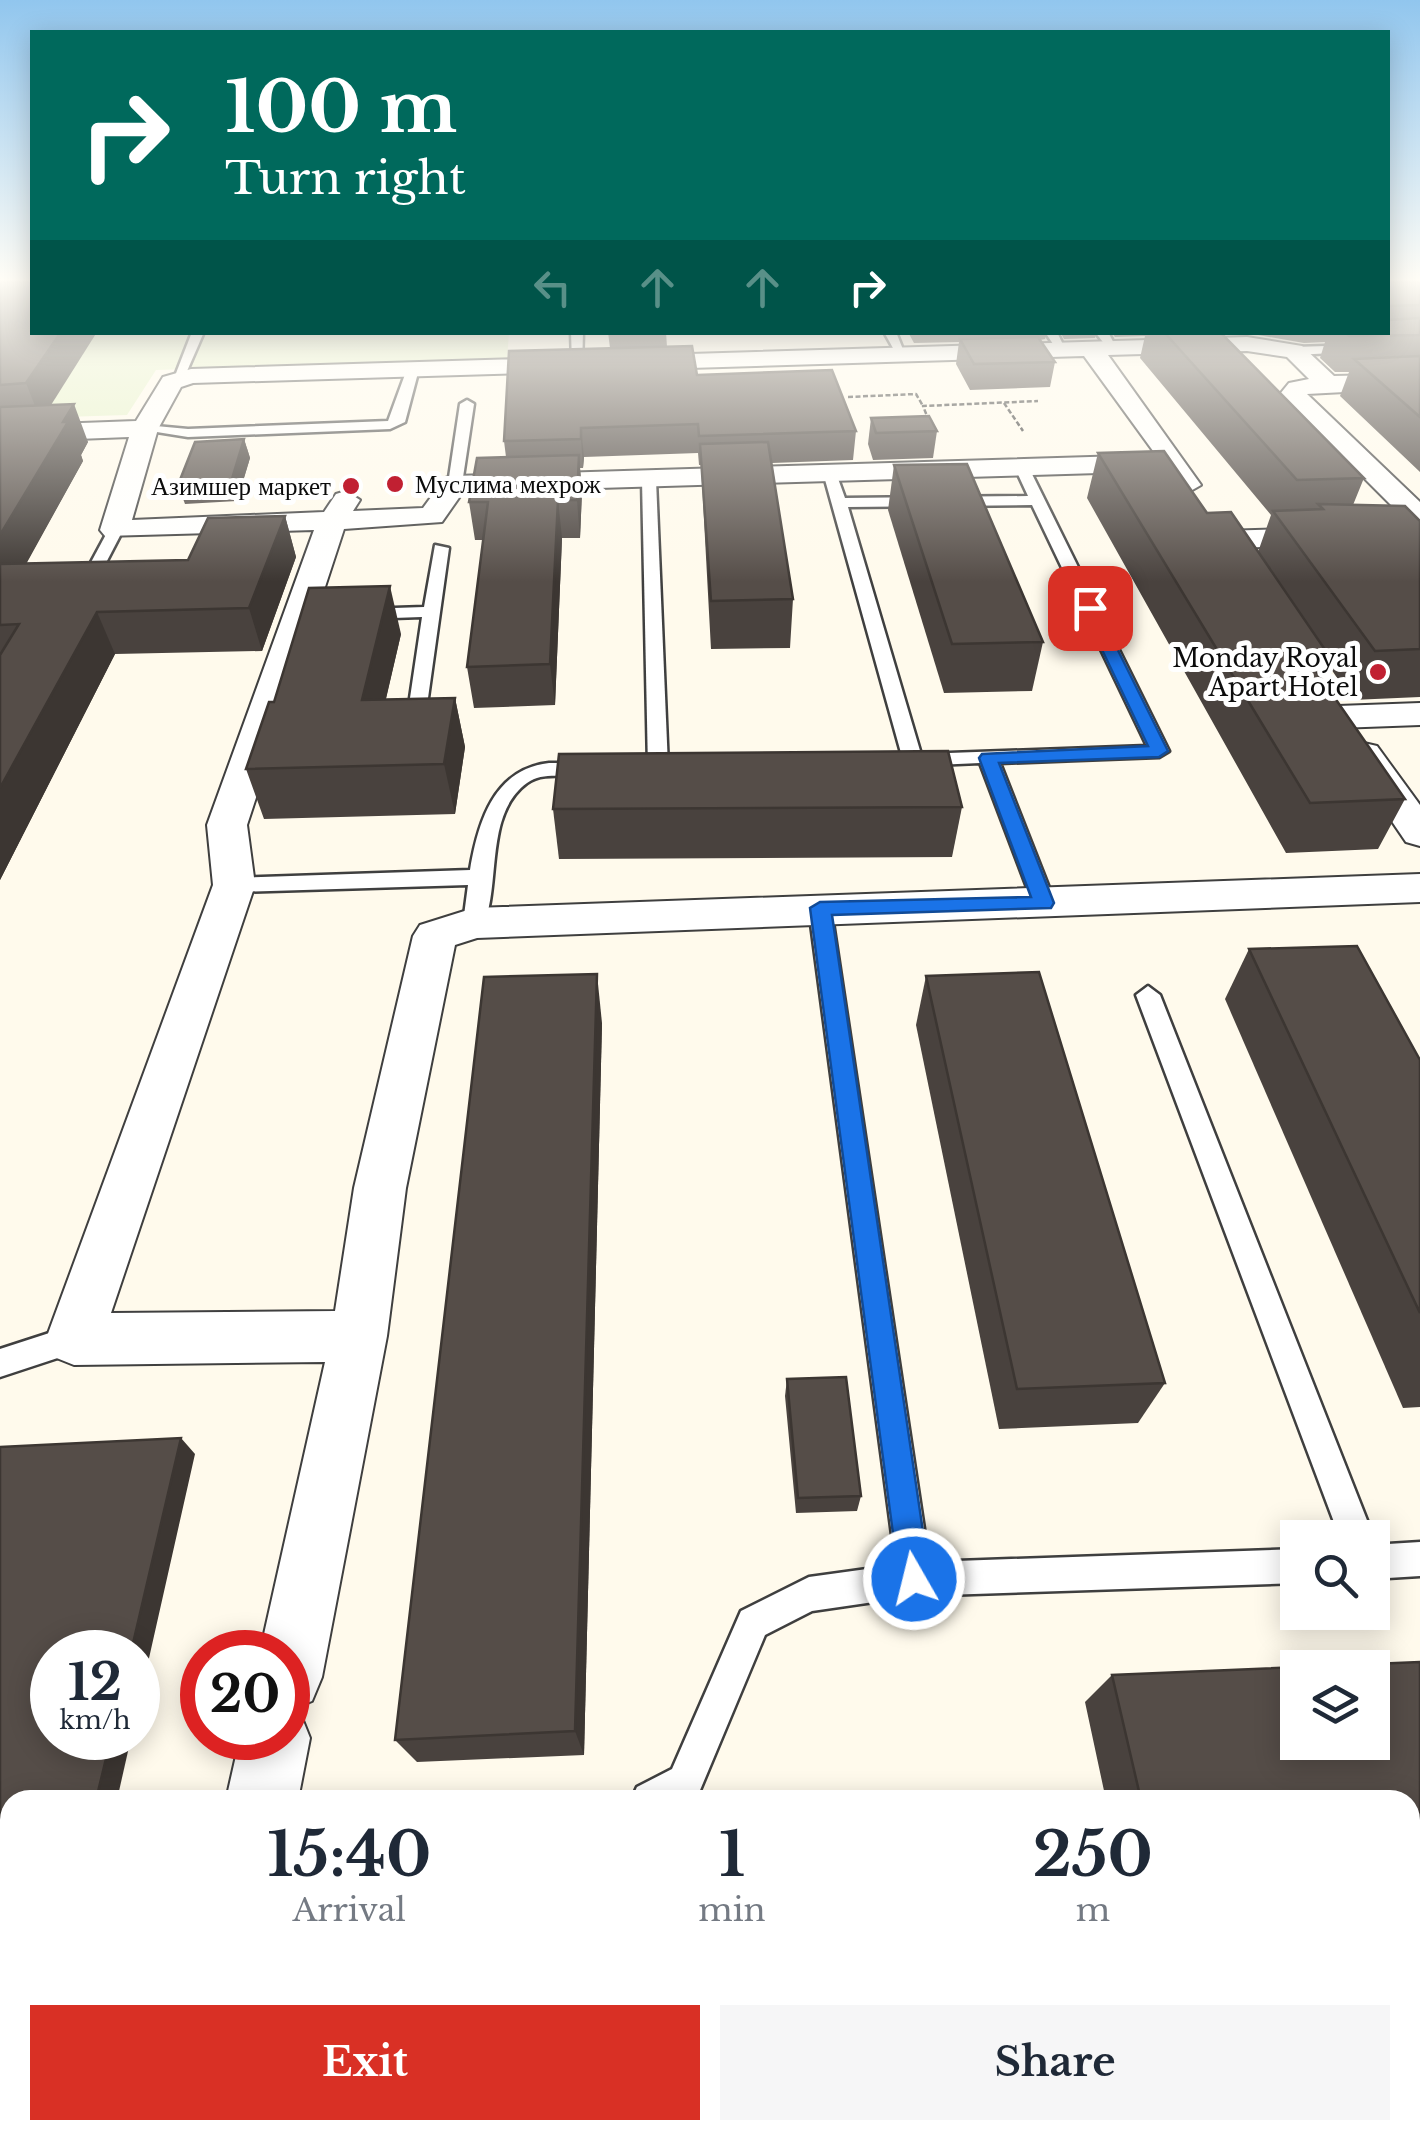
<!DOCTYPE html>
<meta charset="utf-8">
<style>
:root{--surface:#fff;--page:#f6f6f7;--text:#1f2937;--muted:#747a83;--accent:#d93025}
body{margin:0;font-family:"Libre Baskerville",serif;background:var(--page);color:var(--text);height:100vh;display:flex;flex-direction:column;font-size:38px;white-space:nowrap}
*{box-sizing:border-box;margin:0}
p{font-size:32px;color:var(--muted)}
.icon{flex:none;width:55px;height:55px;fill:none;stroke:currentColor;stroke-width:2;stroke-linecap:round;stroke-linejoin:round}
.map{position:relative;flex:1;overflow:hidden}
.side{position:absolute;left:0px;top:1790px;width:1420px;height:350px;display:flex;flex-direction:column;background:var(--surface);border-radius:30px 30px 0 0;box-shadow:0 5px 25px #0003}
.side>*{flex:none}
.guide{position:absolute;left:30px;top:30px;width:1360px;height:305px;border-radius:0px;box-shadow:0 5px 25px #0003;background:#00695c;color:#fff;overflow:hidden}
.tools{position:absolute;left:1280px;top:1520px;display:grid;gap:20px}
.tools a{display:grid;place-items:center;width:110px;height:110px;border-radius:0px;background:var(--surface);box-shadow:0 5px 25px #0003;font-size:50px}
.speed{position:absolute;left:30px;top:1630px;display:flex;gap:20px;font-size:50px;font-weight:700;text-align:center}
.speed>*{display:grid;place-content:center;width:130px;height:130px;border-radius:50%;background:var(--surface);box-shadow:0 5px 25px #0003;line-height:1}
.speed small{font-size:25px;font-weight:400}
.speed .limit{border:15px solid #d22;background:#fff;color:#111}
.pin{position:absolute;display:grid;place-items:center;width:85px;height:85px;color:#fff;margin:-42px;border-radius:20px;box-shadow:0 5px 15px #0006}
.me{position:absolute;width:110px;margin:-55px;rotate:352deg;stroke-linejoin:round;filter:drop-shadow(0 0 8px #0008)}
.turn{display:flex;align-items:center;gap:35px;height:210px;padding:0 30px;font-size:45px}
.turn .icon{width:130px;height:130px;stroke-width:2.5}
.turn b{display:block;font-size:70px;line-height:85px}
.lanes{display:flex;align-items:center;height:95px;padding:0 30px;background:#0003;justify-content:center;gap:50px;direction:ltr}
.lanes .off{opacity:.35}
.eta{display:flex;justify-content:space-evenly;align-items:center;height:170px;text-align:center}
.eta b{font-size:60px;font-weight:700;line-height:70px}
.action{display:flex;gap:20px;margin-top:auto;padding:20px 30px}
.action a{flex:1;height:115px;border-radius:0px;background:var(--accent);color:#fff;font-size:40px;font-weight:700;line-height:115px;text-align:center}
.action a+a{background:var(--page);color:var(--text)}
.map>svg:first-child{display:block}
.pitch{fill:#e5f1c7}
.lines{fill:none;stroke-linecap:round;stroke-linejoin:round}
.lane-casing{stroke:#3f3f3f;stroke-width:5}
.street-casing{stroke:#3f3f3f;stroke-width:4}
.path{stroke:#2e2e2e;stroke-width:2.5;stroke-dasharray:5 2.5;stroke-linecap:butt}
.lane{fill:#fff;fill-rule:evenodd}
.street{fill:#fff;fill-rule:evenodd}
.wall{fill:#49423e}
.shaded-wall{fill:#3c3632}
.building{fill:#554d48;stroke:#3c3632;stroke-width:2.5;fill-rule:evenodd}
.route{fill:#1a73e8;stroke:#114b97;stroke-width:2.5}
.poi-dot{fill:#c12032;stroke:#fff;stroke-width:4}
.labels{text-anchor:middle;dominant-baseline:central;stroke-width:10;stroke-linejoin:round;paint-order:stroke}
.far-poi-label{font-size:25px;fill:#0c0c0c;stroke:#fff;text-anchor:end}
</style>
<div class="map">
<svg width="1420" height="2140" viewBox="0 0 1420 2140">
<rect width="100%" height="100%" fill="#fffaec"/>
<polygon class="pitch" points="32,332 509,333 507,359 156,370 127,415 0,419"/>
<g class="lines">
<g class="lane-casing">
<g id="lane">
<polygon points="192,332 204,332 184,378 173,381"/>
<polygon points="571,332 583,332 582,367 572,364"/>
<polygon points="884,332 896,332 906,357 898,357"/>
<polygon points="1045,332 1057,332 1067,353 1059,353"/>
<polygon points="1095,332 1108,332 1118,351 1110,351"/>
<polygon points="1357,345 1353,352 1294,355 1288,351 1294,347"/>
<polygon points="413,365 419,369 405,422 390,429 188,437 138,429 145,425 188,429 388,421 407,369"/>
<polygon points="467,400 474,404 462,484 455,488 448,484 460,404"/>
<path d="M1023 466 1030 470 1169 751 1159 757 1000 763 1055 903 1044 910 1033 903 980 763 913 766 903 760 824 476 836 473 845 498 1028 496 1016 470ZM1032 505 1147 746 921 754 848 507Z"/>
<polygon points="649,476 656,480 668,767 658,773 648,767 642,480"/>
<polygon points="110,527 123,530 96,582 84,582 82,579"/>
<polygon points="435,545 449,548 428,698 419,704 410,698 422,617 364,619 356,614 364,609 424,607"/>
<path d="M549 763H591L601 769C582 785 549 767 527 783 483 815 502 888 482 928H466L463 923 468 885 234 892 223 885 234 878 470 870C478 822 494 769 549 763Z"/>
<polygon points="820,901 831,909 929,1562 1298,1549 1298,1583 915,1596 812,1611 765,1635 698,1795 689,1800 631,1800 637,1787 672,1769 741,1611 809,1577 896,1565 809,909"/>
<polygon points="1148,986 1160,995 1374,1538 1372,1541 1372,1538 1340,1538 1136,995"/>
<polygon points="74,1325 85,1329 89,1339 85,1349 0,1377 0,1349"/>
<polygon points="1420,1542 1420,1576 1372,1579 1372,1545"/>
</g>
</g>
<g class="street-casing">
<g id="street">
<path d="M1247 337 1302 346 1334 376 1420 374V388L1307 394 1420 502V527L1410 524 1280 394 1289 383 1309 379 1287 357 1247 351 1108 355 1201 485 1187 493 1177 491 1165 471 463 492 442 522 344 529 247 825 255 885 111 1313 335 1311 354 1188 413 936 420 925 474 908 1420 874V902L477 938 455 945 406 1188 387 1336 322 1677 312 1701 291 1710 300 1713 310 1738 298 1800H226L240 1738H288V1652H260L325 1362 74 1365 54 1357 46 1339 213 885 207 825 314 530 105 536 100 530 129 437 0 442V426L136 421 163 377 191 369ZM1084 356 1156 455 455 476 445 478 423 508 353 511 360 500 346 491 336 494 324 512 132 520 158 429 181 387 193 383Z"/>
<polygon points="1328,528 1338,531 1343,537 1338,543 1221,549 1206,540 1221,531"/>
<polygon points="1420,703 1420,725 1338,728 1325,725 1320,717 1325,709 1338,706"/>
<polygon points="1364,743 1377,746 1420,805 1420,846 1406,842 1346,754 1351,746"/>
<polygon points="155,2130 239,2130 238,2140 154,2140"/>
</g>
</g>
<g class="path">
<polyline points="848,397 916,394 923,406"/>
<polyline points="1004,403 1023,431"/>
<polyline points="929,421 923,406 1038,401"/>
</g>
<use href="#lane" class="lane"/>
<use href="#street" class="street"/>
</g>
<g class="wall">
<polygon points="0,282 51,405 88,442 81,455 83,461 26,563 188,560 285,516 296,557 262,651 115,654 0,880"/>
<polygon points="1388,282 1420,282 1420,472 1340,396 1349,372 1335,372 1320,358 1325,342 1304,343 1247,333 1222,334 1364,478 1353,505 1420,521 1420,697 1352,700 1325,660 1319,674 1405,799 1378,849 1286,853 1087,498 1098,453 1207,513 1258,552 1271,515 1140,358 1145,336 1115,337 1111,332 1388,332"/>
<polygon points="608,332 666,332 667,347 697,375 856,431 853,460 772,463 793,599 790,648 711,649 701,465 699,465 698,453 584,457 583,468 580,468 582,492 580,538 562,538 555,705 474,708 467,667 483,540 475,540 469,502 506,457 504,441 610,348"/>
<polygon points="908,332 1047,332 1045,339 1040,340 1055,362 1050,387 970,390 956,364 959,342 914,343"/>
<polygon points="1060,332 1096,332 1095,338 1064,339"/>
<polygon points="871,418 937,431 933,458 873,460 868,444"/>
<polygon points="244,439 250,458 237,501 185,504 178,485"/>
<polygon points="894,465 1043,642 1032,691 944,693 888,510"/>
<polygon points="401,634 386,699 455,698 465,747 455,814 264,819 246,769 274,702"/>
<polygon points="962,807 952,857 559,859 553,809"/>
<polygon points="1249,949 1420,1060 1420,1407 1403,1408 1225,999"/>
<polygon points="926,976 1165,1383 1138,1423 999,1429 916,1025"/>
<polygon points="602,1023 584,1755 417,1762 395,1740"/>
<polygon points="787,1379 861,1496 857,1511 796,1513 785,1396"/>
<polygon points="1420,1662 1420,1869 1410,1869 1410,1800 1106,1800 1085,1702 1112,1675"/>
</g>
<g class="shaded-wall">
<polygon points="61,332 97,332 41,421 26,383"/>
<polygon points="74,404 88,442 81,455 83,461 3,606 0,600 0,535"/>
<polygon points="581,428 584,457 583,468 581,439"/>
<polygon points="244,439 250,458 237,501 231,482"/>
<polygon points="579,455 582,492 580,538 577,500"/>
<polygon points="558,500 562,538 555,705 550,664"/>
<polygon points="285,516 296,557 262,651 249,608"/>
<polygon points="390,586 401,634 374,749 362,700"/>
<polygon points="97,612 115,654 0,880 0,788"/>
<polygon points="455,698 465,747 455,814 444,764"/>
<polygon points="597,974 602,1023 584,1755 575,1731"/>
<polygon points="181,1438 195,1454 138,1707 138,1652 131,1652"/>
<polygon points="111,1738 131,1738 117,1800 96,1800"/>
</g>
<g class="building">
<polygon points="0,282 32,282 32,332 61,332 26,383 0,385"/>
<polygon points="1388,282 1420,282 1420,305 1388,306"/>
<polygon points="1420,318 1420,335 1349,336 1345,332 1388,332 1388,320"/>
<polygon points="1164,332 1220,332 1364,478 1297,480"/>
<polygon points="1038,337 1055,362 974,364 960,339"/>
<polygon points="692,346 697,375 832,370 856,431 699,436 698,424 581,428 581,439 504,441 509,351"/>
<polygon points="1420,356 1420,417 1354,359"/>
<polygon points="74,404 63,422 68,422 0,535 0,407"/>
<polygon points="929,416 937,431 876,433 871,418"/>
<polygon points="244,439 231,482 178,485 195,442"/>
<polygon points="768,442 793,599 711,601 700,444"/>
<polygon points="1164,451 1207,513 1231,512 1328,654 1305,655 1405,799 1310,803 1098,453"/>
<polygon points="579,455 577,500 558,500 550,664 467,667 488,502 469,502 477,458"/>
<polygon points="967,464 1043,642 952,644 894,465"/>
<polygon points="1318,504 1405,506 1420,521 1420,649 1375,651 1273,511 1323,509"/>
<polygon points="285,516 249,608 97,612 0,788 0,655 19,624 0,625 0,564 188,560 208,518"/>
<polygon points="390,586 362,700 455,698 444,764 246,769 269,702 274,702 309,588"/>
<polygon points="948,751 962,807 553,809 559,754"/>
<polygon points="1357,946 1420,1060 1420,1313 1249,949"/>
<polygon points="1039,972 1165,1383 1017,1389 926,976"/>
<polygon points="597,974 575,1731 395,1740 484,977"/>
<polygon points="846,1377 861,1496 798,1498 787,1379"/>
<polygon points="181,1438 131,1652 52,1652 52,1738 111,1738 96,1800 10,1800 10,2027 0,2028 0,1447"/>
<path d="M1420 1662V1856H1410V1800H1141L1112 1675ZM1298 1668H1372V1742H1298Z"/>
<polygon points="544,2130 1020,2130 1022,2140 544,2140"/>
</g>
<linearGradient id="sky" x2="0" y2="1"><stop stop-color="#91c6ee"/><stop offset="0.48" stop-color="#fffdf6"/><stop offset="1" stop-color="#fffdf6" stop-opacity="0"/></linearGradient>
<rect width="1420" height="582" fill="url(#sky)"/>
<polygon class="route" points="1090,603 1097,608 1168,751 1159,757 999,763 1054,903 1051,908 832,915 930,1579 925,1590 914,1594 904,1590 899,1579 810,908 820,902 1031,897 979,758 982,754 1148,746 1082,608"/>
<g class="poi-dot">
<circle cx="395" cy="484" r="10"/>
<circle cx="351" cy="486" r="10"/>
<circle cx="1378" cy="672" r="10"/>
</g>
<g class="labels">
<g class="far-poi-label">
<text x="415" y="484" text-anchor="start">Муслима мехрож</text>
<text x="331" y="486">Азимшер маркет</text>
<text x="1358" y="658">Monday Royal<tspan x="1358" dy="29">Apart Hotel</tspan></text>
</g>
</g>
</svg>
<div class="tools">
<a><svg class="icon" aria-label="search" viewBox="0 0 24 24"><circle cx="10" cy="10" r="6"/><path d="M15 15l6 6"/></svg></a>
<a><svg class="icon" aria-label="layers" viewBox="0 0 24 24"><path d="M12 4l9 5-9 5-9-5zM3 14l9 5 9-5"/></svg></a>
</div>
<div class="speed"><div>12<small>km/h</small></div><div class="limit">20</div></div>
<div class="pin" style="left:1090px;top:608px;background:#d93025"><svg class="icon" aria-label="arrive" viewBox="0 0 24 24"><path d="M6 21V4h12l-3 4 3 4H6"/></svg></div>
<svg class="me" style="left:914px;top:1579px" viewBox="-20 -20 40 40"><circle r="17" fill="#1a73e8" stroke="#fff" stroke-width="3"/><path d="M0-11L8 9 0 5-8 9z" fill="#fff"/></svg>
<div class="guide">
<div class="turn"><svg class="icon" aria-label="right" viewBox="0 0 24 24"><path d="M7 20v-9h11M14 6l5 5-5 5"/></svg><div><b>100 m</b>Turn right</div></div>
<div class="lanes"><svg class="icon off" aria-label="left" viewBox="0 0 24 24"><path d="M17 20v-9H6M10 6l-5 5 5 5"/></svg><svg class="icon off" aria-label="ahead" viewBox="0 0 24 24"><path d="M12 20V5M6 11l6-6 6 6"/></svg><svg class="icon off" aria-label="ahead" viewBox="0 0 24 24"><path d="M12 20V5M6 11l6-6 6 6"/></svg><svg class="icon" aria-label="right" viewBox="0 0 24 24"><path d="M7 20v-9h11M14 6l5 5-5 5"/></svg></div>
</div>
<section class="side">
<div class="eta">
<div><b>15:40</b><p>Arrival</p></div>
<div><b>1</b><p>min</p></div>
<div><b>250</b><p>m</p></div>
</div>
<div class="action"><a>Exit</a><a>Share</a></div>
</section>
</div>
